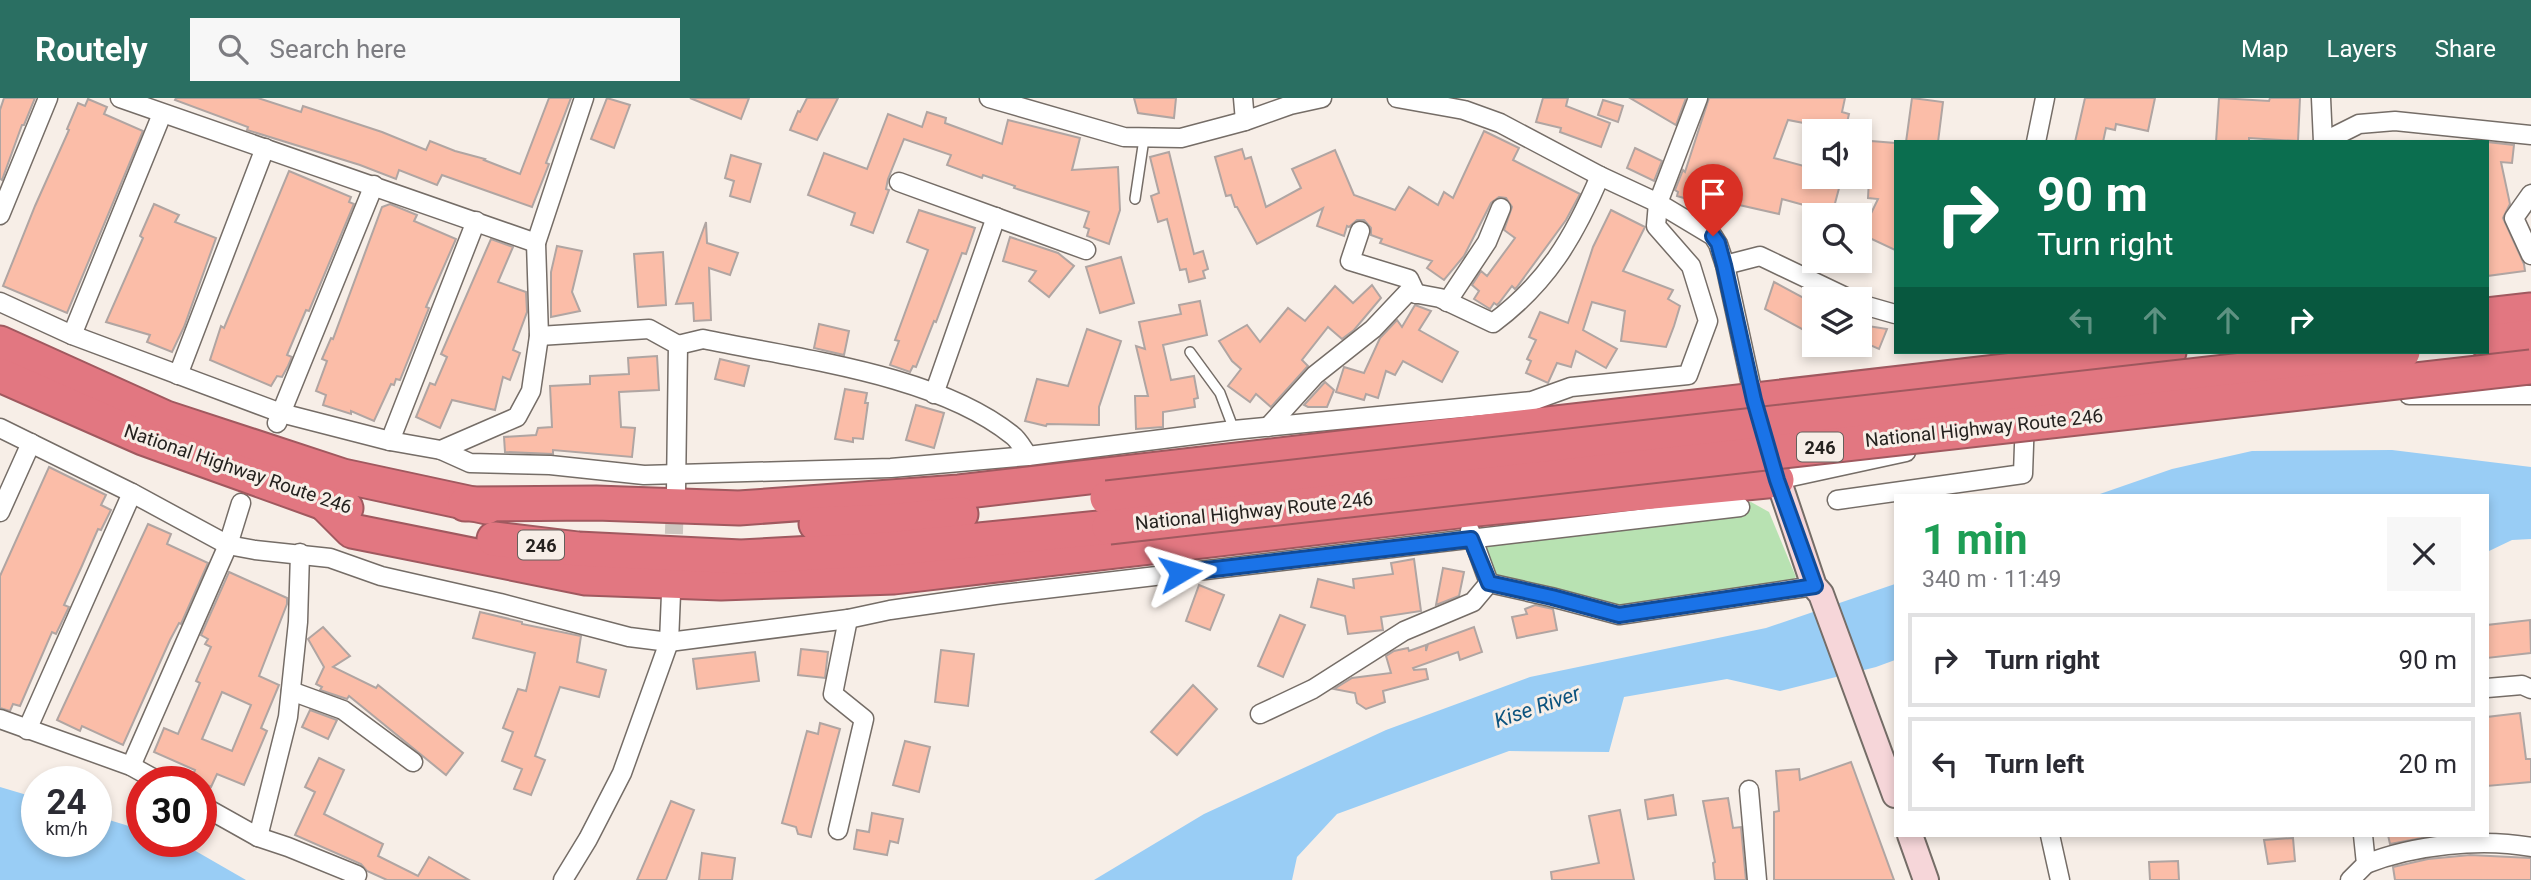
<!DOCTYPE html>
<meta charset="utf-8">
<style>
:root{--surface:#fff;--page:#f7f7f7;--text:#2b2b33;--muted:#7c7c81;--line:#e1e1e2;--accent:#2a6f62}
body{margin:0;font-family:Roboto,sans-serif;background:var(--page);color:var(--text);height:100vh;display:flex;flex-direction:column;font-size:26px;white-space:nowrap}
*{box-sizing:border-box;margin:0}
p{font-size:23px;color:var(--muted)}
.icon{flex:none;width:38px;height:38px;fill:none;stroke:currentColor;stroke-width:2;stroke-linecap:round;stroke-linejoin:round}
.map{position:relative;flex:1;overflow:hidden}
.sheet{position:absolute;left:1894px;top:396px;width:595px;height:343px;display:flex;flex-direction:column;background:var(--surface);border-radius:0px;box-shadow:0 4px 10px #0003}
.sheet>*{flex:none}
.hud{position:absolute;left:1894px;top:42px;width:595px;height:214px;border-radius:0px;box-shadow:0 4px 10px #0003;background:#0b6e4f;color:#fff;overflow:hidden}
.tools{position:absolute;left:1802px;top:21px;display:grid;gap:14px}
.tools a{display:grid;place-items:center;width:70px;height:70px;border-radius:0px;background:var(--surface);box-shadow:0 4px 10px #0003;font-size:35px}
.speed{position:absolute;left:21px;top:668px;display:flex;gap:14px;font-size:35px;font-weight:700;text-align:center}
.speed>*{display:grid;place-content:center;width:91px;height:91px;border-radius:50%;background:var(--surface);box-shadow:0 4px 10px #0003;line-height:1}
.speed small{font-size:18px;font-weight:400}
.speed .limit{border:10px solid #d22;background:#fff;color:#111}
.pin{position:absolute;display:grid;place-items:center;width:60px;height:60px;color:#fff;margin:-72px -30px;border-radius:50% 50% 50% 0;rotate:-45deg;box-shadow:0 0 7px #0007}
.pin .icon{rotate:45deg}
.me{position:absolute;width:77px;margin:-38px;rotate:83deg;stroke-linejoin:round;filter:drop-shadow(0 0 5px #0008)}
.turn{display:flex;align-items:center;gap:24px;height:147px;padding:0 28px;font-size:32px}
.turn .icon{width:91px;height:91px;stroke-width:2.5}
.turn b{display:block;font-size:49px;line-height:60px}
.lanes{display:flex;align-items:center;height:66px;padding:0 28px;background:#0003;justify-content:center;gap:35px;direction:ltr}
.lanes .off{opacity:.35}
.round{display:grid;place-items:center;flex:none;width:74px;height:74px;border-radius:0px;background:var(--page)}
.overview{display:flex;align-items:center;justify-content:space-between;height:119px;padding:0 28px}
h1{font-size:42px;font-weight:700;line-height:52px;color:#1e9e55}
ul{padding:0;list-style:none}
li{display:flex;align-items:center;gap:21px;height:94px;margin:0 14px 10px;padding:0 14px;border:4px solid var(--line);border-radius:0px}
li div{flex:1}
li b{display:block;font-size:26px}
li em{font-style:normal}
header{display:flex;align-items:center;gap:42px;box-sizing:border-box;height:98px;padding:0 35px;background:var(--accent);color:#fff}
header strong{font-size:33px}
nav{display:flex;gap:38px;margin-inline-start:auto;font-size:24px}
.search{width:490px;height:63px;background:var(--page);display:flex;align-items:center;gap:18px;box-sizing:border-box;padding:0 24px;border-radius:0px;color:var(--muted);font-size:26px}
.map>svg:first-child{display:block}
.green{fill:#b8e2b2}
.water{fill:#99cdf5}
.building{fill:#fbbda8;stroke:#b0a5a2;stroke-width:2;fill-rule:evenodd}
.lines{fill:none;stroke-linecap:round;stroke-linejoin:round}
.street-tunnel{stroke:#cdc5bf;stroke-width:18;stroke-dasharray:18 9;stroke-linecap:butt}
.lane-casing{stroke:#756d67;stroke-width:12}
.street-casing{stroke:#756d67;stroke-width:21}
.secondary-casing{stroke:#756d67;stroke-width:28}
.highway-casing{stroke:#a0595f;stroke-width:37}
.lane{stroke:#fff;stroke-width:9}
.street{stroke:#fff;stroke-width:18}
.secondary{stroke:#f6d6d9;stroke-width:24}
.highway{stroke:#e27781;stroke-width:33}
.highway-bridge-casing{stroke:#a0595f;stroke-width:37;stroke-linecap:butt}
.highway-bridge{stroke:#e27781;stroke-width:33}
.route-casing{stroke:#114b97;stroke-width:18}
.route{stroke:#1a73e8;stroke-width:12}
.labels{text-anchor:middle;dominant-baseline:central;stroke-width:6;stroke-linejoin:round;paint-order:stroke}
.shield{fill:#f7eee7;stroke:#645f5b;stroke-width:2}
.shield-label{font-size:18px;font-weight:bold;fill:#25221f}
.street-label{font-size:19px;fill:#25221f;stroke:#f7eee7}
.water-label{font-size:21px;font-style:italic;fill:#0c537e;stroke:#f7eee7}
</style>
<header>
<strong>Routely</strong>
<div class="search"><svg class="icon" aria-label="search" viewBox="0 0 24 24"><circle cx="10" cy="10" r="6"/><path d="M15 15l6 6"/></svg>Search here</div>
<nav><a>Map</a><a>Layers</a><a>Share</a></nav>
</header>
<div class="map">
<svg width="2531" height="782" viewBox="0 0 2531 782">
<rect width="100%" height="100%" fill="#f7eee7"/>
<polygon class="green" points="1751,404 1769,414 1796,479 1782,490 1633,512 1493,486 1478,434"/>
<g class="water">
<polygon points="2392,352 2531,369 2531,441 2512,442 2487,454 2487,397 2097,397 2172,371 2252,353"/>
<polygon points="1895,486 1895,562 1876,569 1780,593 1727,581 1624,599 1609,654 1509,653 1337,716 1297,759 1292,782 1094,782 1204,716 1386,632 1530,579 1766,530"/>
<polygon points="0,689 37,700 37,744 96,744 96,718 142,732 142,744 180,744 246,782 0,782"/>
</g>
<g class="building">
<polygon points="4,0 35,0 24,27 22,27 2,82 0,81 0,12"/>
<polygon points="176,0 258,0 301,14 303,8 382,34 426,52 430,43 455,53 485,61 484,62 520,76 549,0 571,0 546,65 549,66 532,109 442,77 437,87 399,72 396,81 360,67 247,32 248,29 175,2"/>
<polygon points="607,0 630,7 614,50 591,41"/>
<polygon points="690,0 749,0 741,21"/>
<polygon points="807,0 838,0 817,42 790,32 798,13 800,14"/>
<polygon points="1134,0 1176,0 1174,20 1138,15"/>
<polygon points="1543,0 1568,0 1566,8 1610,25 1601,49 1560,34 1561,30 1536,24"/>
<polygon points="1630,0 1686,0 1676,27"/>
<polygon points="1709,0 1845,0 1842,14 1849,16 1845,33 1788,22 1774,60 1815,71 1815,79 1842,79 1834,109 1823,107 1822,112 1782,101 1779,116 1717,102 1715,109 1677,98 1678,94 1675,92 1683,72 1685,74"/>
<polygon points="1912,0 1943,4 1938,44 1906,44"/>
<polygon points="2085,0 2155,0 2148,33 2116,26 2115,32 2106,30 2103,44 2075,44"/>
<polygon points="2219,0 2269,3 2270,0 2300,0 2298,43 2249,40 2249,44 2216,44"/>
<polygon points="88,1 107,9 104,16 143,33 67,215 3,188 35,108 69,32 67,31 78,5 85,8"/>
<polygon points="1603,2 1623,8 1618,24 1598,17"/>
<polygon points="927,14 946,20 945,25 1002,46 1008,22 1080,40 1072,72 1118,69 1120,112 1109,146 1087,138 1089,131 1084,129 1089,114 1014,90 1015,88 983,77 982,80 947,67 951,57 904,41 888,81 886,91 889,92 873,135 851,127 855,115 808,97 824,55 867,71 888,16 922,29"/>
<polygon points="1484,33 1519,50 1513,62 1580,96 1566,122 1517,189 1515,191 1512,188 1499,205 1497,207 1494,205 1490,211 1474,201 1479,193 1472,187 1481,173 1487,178 1515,140 1504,132 1512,109 1506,100 1499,99 1491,105 1464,158 1444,182 1427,170 1432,163 1380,145 1382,141 1371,137 1371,130 1364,122 1357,122 1349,129 1347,128 1344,138 1317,128 1323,110 1257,146 1237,109 1235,109 1231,97 1226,98 1215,59 1242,51 1245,61 1251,59 1266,109 1301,90 1292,71 1335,52 1354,97 1395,112 1409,89 1438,107 1444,94 1453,100"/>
<polygon points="1871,43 1895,45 1895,152 1861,136 1878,101 1868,100"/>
<polygon points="2487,44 2514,47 2512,65 2501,64 2510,106 2503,120 2524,166 2525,173 2487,178"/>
<polygon points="1635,50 1662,63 1654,83 1627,70"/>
<polygon points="1169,54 1194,156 1203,153 1208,171 1203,173 1205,180 1189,184 1186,171 1180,172 1167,121 1158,124 1151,98 1159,95 1150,59"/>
<polygon points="731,57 761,66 750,104 730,98 734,83 725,80"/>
<polygon points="289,73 351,99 349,104 354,106 309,213 306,212 287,257 292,259 288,268 282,279 277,278 271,288 210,262 221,228 224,230"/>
<polygon points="154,106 179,117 175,124 216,140 184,229 172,254 147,244 150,237 106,224 143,140 140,138"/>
<polygon points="390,106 417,117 414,123 456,141 426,209 429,210 400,282 396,281 394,287 391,286 374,323 351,313 351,316 323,307 326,297 316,293 327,263 322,261 331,240 333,241 382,109"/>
<polygon points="919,112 975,130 966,156 962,155 936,224 934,223 916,269 913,268 910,274 890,267 899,243 895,242 928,152 907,144"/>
<polygon points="1611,112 1645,129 1623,173 1673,192 1668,201 1680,208 1674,228 1666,249 1621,243 1625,213 1592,204 1583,232 1617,251 1606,270 1576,253 1571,269 1557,265 1548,285 1526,275 1531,263 1527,261 1536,242 1529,239 1540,214 1568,225 1593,149"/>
<polygon points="706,124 707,145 738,155 730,177 709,170 711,222 694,223 693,205 676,206"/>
<polygon points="1010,139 1058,155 1074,168 1049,199 1029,183 1036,173 1003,163"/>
<polygon points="491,141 513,149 498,184 526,194 527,214 513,252 520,255 510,282 503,279 495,312 452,302 440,330 416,319 430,285 435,287 447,259 441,256"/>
<polygon points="557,148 582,153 572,194 580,213 551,219 551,174"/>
<polygon points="663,154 666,207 638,209 634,156"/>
<polygon points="1121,159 1134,205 1100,215 1086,169"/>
<polygon points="1774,184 1815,206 1815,238 1765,211"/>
<polygon points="1372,187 1381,200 1354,232 1342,241 1328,229 1302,262 1308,268 1271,309 1256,296 1250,304 1228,288 1241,271 1232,263 1219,243 1247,227 1260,244 1288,210 1305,223 1335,188 1353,205"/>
<polygon points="1200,203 1207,237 1163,247 1171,282 1194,278 1198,300 1194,301 1195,309 1163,314 1163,329 1136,331 1135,298 1148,298 1136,248 1145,251 1139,224 1181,216 1179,207"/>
<polygon points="1415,207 1431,213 1419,232 1458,254 1442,284 1403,263 1395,277 1386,273 1378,300 1366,296 1364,302 1336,294 1344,269 1364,275 1380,240 1397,222 1402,229"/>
<polygon points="819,226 849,233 844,257 814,250"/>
<polygon points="1868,228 1887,231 1879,251 1863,244"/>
<polygon points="1087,231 1121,243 1099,309 1099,327 1047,326 1046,328 1025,323 1037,281 1068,288"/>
<polygon points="657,258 659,292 619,294 621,329 635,330 632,359 553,352 553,356 505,354 504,339 536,337 538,330 552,329 550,288 590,286 590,278 629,276 628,260"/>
<polygon points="720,261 749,268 744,288 715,281"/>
<polygon points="1325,284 1334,292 1327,309 1308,309 1304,307"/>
<polygon points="845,291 867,295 865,305 868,305 863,341 853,340 853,344 835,341"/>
<polygon points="916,307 944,315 934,350 906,342"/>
<polygon points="49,369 106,397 101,407 111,412 101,432 98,431 81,470 64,507 69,509 56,536 52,534 20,608 13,606 10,613 0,610 0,478"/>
<polygon points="148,426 171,436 167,446 208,465 181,526 179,525 170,542 123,647 82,628 80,633 57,622"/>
<polygon points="1414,461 1421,513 1381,519 1383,532 1348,536 1345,518 1311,509 1318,481 1354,490 1353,481 1393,476 1391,465"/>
<polygon points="1443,470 1464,474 1459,498 1436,507"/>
<path d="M229 474 287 500V506L259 578 279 587 261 630 267 633 244 687 217 676 211 689 192 679 195 672 154 654 164 630 178 636 200 585 196 583 211 549 205 546 208 541 201 537ZM222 594 251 607 232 653 202 641Z"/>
<polygon points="1199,487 1224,497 1210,532 1186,523"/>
<polygon points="1535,507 1553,511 1557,532 1517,540 1512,519 1527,516 1525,511"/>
<polygon points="480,514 522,524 522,526 581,538 577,564 606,572 599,599 560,589 535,658 545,662 531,697 514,691 522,671 502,663 513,634 503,630 518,591 526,593 535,555 473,540"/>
<polygon points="1280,517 1305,527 1283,579 1258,568"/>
<polygon points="2530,522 2531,555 2487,560 2487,527"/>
<polygon points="323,529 350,558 333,569 376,590 378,587 463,655 446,677 349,598 347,601 320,592 322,589 316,586 324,569 308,541"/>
<polygon points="1474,529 1482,554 1460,562 1458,554 1413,570 1414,572 1426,571 1428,581 1383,593 1385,604 1366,611 1357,605 1355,595 1334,591 1352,580 1391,575 1386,558 1394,553 1408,550 1409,553 1426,547 1426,553 1428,546"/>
<polygon points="801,551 828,554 825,580 798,577"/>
<polygon points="941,552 974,556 968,608 935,604"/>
<polygon points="755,554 759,583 697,591 693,561"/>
<polygon points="1193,587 1217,611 1177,657 1151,634"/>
<polygon points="310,612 337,622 328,641 302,629"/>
<polygon points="2520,615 2526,661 2531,661 2531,684 2487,688 2487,619"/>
<polygon points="820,625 840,631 811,739 798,736 796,729 782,725 807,633 818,636"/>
<polygon points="905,643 930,649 919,694 893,687"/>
<polygon points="319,660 344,672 324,716 383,746 378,758 418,778 429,759 469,782 387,782 367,773 361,766 295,737 315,694 305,689"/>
<polygon points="1851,664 1894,782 1774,782 1774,714 1779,713 1776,673 1799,671 1800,682"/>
<polygon points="1673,697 1676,717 1648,721 1645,702"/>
<polygon points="1728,700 1733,730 1741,729 1746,782 1715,782 1713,765 1715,764 1703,703"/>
<polygon points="671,703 694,712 666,782 637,782"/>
<polygon points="1620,712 1634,782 1552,782 1551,774 1599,765 1589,718"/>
<polygon points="872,715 903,721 898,745 890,743 887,757 854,751 857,732 869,734"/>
<polygon points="2388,737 2438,737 2390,746"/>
<polygon points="2293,740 2295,763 2268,766 2264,742"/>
<polygon points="702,755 735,760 732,782 699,782"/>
<polygon points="2470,757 2531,760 2531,782 2395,782 2393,769 2428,761"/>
<polygon points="2178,763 2179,782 2150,782 2149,764"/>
</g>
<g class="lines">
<polyline class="street-tunnel" points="673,463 675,403"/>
<g class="lane-casing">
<g id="lane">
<polyline points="1135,101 1144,41"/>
<polyline points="1190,254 1220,295 1234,332"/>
</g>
</g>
<g class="street-casing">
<g id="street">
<polyline points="120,0 536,145"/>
<polyline points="989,0 1124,39 1181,40 1245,23 1290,7 1322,0"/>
<polyline points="1243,0 1245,23"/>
<polyline points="1397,0 1464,12 1500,25 1600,78 1658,105 1713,138 1718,146 1725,167 1754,301"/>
<polyline points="2321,0 2323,44"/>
<polyline points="2036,44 2045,0"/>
<polyline points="2323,44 2359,26 2395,23 2531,37"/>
<polyline points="899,84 1086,152"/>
<polyline points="2531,96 2514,120 2531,157"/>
<polyline points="0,117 48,0"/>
<polyline points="1360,133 1350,163 1409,181 1416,196"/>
<polyline points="1725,167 1760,158 1850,201"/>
<polyline points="0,204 72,237 281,315 390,343 441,352 517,319 531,293 539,238 536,145 584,0"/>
<polyline points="1447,204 1487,144 1501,110"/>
<polyline points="1860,206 1895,216"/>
<polyline points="72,237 162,16"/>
<polyline points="539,238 649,231 678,247 676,393"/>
<path d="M678 247 703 241C798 261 936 276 1012 337 1019 342 1023 351 1028 358"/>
<polyline points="178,277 265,50"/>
<polyline points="934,296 996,119"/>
<polyline points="2409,297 2531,297"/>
<polyline points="277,325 374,87"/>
<path d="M1268 329 1315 277 1373 231 1408 194 1440 200 1493 225C1547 185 1574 139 1600 78"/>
<polyline points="0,330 132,395 228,447 255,452 330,460 381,478 500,505 629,539 669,544 848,521 890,512 995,497 1740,409"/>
<polyline points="390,343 476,123"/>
<polyline points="441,352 470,365 550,367 644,377 891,370 1028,358 1234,332 1532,303 1571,289 1688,277 1708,223 1691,168 1656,128 1658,105 1698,0"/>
<polyline points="1777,382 1906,354"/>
<polyline points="1837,402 2023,376 2025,319"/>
<polyline points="0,414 31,345"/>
<polyline points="1470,433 1489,485 1551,499 1619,517 1814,488"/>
<polyline points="2487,590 2522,587 2531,591"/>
<polyline points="291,593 343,612 413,664"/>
<polyline points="1260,616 1313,591 1404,533 1473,504 1489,485"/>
<polyline points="0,621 131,668 160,684"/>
<polyline points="27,632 132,395"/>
<polyline points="131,668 228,447 241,405"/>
<polyline points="1749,692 1757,782"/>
<polyline points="201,707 258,739 288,749 357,777"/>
<polyline points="838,732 864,621 833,596 848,521"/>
<polyline points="2050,737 2060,782"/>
<polyline points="258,739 288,619 298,524 300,455"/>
<path d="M2366 766C2413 747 2481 740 2531 749"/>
<polyline points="563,782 588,741 622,675 669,544 671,496"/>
<polyline points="2350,782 2366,766 2363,737"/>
</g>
</g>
<g class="secondary-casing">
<g id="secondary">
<polyline points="1773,366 1814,488 1821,496 1895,697"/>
<polyline points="1910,737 1926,782"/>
</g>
</g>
<g class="highway-casing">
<g id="highway">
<polyline points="2487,217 2531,212"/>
<polyline points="2487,244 2531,239"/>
<polyline points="0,245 166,320 343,378 487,409"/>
<polyline points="0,277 143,340 324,405 346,410"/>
<polyline points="324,405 352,433 586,480 721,485 894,479 1467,412 1777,382"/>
<polyline points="465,406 596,405 739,410 959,394 2169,254"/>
<polyline points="816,426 889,423 961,416"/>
<polyline points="494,441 578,451 741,459 888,451 1109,429"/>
</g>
</g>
<use href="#lane" class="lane"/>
<use href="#street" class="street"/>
<use href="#secondary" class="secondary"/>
<use href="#highway" class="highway"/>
<g class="highway-bridge-casing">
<g id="highway-bridge">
<polyline points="1107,400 2403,254"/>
<polyline points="1109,429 2531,269"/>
</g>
</g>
<use href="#highway-bridge" class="highway-bridge"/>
</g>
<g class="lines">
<g class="route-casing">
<polyline id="route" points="1180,475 1471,441 1489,485 1552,499 1619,517 1815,488 1777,382 1754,302 1724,167 1718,145 1713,138"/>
</g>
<use href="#route" class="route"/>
</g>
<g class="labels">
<g class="shield">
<rect x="1797" y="334.5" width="46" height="29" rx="5"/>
<rect x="518" y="432.5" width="46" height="29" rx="5"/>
</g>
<g class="shield-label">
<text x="1820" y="349">246</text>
<text x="541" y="447">246</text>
</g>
<g class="street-label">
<text transform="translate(1984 330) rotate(-6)">National Highway Route 246</text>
<text transform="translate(238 371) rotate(19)">National Highway Route 246</text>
<text transform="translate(1254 413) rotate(-6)">National Highway Route 246</text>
</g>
<g class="water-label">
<text transform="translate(1537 609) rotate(-19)">Kise River</text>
</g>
</g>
</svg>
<div class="tools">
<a><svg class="icon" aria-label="sound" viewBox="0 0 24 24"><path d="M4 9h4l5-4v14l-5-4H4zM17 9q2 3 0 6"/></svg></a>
<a><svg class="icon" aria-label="search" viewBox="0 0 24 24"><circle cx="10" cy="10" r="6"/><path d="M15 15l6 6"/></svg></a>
<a><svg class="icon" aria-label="layers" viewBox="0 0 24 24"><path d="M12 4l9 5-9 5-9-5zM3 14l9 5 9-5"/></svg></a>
</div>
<div class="speed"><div>24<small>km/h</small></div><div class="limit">30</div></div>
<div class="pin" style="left:1713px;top:138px;background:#d93025"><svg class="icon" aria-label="arrive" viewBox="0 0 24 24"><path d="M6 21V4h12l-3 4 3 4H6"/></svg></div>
<svg class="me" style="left:1180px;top:475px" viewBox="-20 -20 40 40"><path d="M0-17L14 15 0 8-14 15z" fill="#1a73e8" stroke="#fff" stroke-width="4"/></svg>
<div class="hud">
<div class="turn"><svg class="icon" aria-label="right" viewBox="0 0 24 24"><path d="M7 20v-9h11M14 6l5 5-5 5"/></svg><div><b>90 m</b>Turn right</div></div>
<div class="lanes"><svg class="icon off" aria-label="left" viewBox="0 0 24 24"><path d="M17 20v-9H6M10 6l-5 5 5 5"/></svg><svg class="icon off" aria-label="ahead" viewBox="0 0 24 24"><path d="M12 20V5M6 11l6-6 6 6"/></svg><svg class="icon off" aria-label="ahead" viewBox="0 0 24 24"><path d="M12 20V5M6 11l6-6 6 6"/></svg><svg class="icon" aria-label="right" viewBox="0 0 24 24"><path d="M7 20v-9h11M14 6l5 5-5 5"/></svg></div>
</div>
<section class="sheet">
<div class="overview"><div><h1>1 min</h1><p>340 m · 11:49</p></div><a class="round"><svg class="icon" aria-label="close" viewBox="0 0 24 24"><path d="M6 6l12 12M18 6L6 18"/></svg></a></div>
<ul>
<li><svg class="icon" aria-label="right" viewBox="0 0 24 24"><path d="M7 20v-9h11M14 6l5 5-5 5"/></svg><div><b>Turn right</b></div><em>90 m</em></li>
<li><svg class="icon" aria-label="left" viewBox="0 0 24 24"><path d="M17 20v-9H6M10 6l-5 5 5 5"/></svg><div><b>Turn left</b></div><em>20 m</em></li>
</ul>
</section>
</div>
